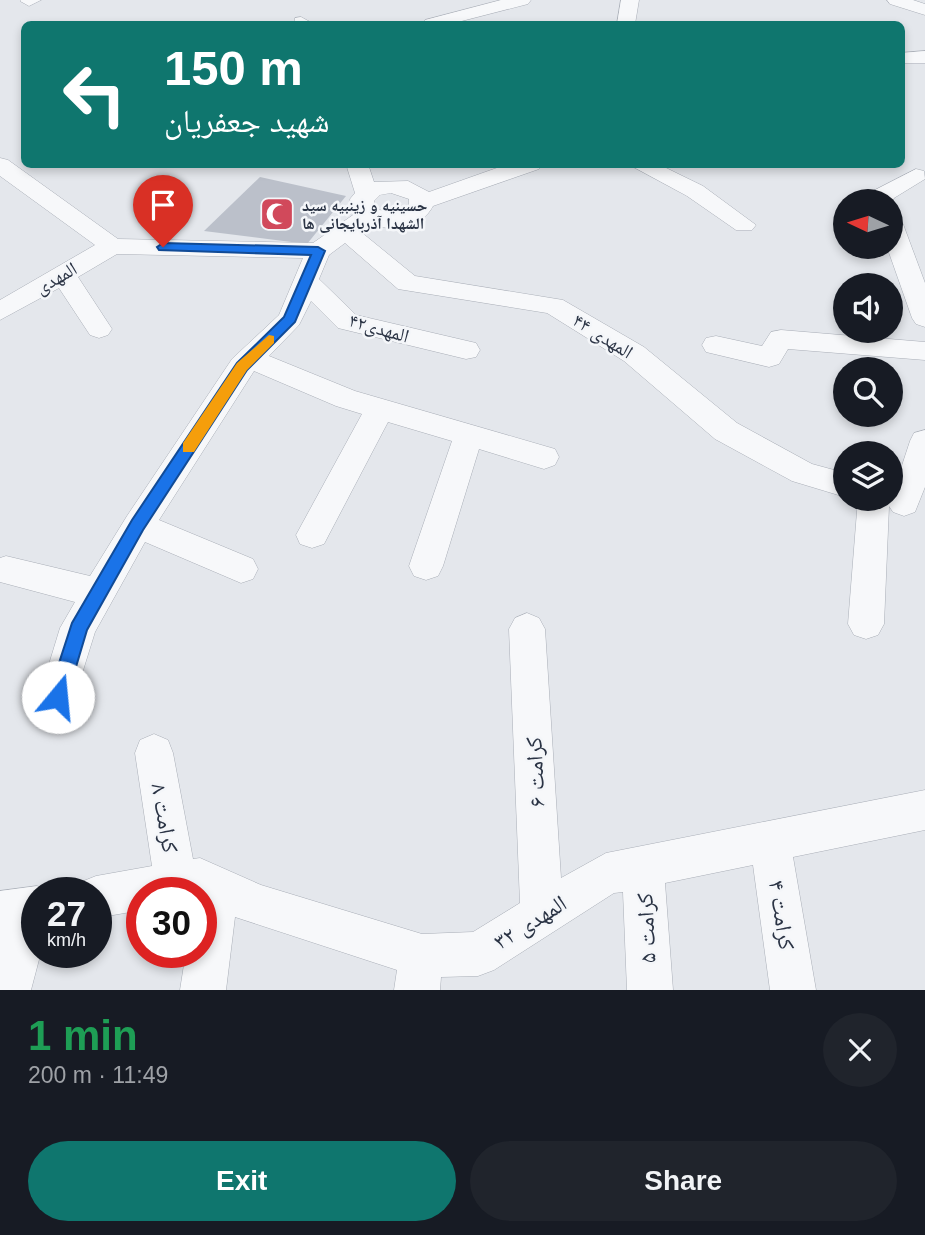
<!DOCTYPE html>
<meta charset="utf-8">
<style>
:root{--surface:#171b24;--page:#20242c;--text:#f1f3f6;--muted:#9ea1a6;--accent:#0f766e}
body{margin:0;font-family:Helvetica,"Noto Naskh Arabic",sans-serif;background:var(--page);color:var(--text);height:100vh;display:flex;flex-direction:column;font-size:26px;white-space:nowrap}
*{box-sizing:border-box;margin:0}
p{font-size:23px;color:var(--muted)}
.icon{flex:none;width:38px;height:38px;fill:none;stroke:currentColor;stroke-width:2;stroke-linecap:round;stroke-linejoin:round}
.map{position:relative;height:990px;overflow:hidden}
.sheet{display:flex;flex-direction:column;background:var(--surface);flex:1}
.sheet>*{flex:none}
.guide{position:absolute;left:21px;top:21px;width:884px;height:147px;border-radius:10px;box-shadow:0 4px 10px #0003;background:#0f766e;color:#fff;overflow:hidden}
.needle{width:46px;rotate:274deg}
.fabs{position:absolute;left:833px;top:189px;display:grid;gap:14px}
.fabs a{display:grid;place-items:center;width:70px;height:70px;border-radius:50%;background:var(--surface);box-shadow:0 4px 10px #0003;font-size:35px}
.speed{position:absolute;left:21px;top:877px;display:flex;gap:14px;font-size:35px;font-weight:700;text-align:center}
.speed>*{display:grid;place-content:center;width:91px;height:91px;border-radius:50%;background:var(--surface);box-shadow:0 4px 10px #0003;line-height:1}
.speed small{font-size:18px;font-weight:400}
.speed .limit{border:10px solid #d22;background:#fff;color:#111}
.pin{position:absolute;display:grid;place-items:center;width:60px;height:60px;color:#fff;margin:-72px -30px;border-radius:50% 50% 50% 0;rotate:-45deg;box-shadow:0 0 7px #0007}
.pin .icon{rotate:45deg}
.me{position:absolute;width:77px;margin:-38px;rotate:17deg;stroke-linejoin:round;filter:drop-shadow(0 0 5px #0008)}
.turn{display:flex;align-items:center;gap:24px;height:147px;padding:0 28px;font-size:32px}
.turn .icon{width:91px;height:91px;stroke-width:2.5}
.turn b{display:block;font-size:49px;line-height:60px}
.round{display:grid;place-items:center;flex:none;width:74px;height:74px;border-radius:37px;background:var(--page)}
.summary{display:flex;align-items:center;justify-content:space-between;height:119px;padding:0 28px}
h1{font-size:42px;font-weight:700;line-height:52px;color:#1e9e55}
.cta{display:flex;gap:14px;margin-top:auto;padding:14px 28px}
.cta a{flex:1;height:80px;border-radius:42px;background:var(--accent);color:#fff;font-size:28px;font-weight:700;line-height:80px;text-align:center}
.cta a+a{background:var(--page);color:var(--text)}
.map>svg:first-child{display:block}
.building{fill:#bbc0ca}
.lines{fill:none;stroke-linecap:round;stroke-linejoin:round}
.street-casing{stroke:#a9aeb7;stroke-width:1}
.street{fill:#f7f8fa;fill-rule:evenodd}
.route{fill:#1a73e8;stroke:#114b97;stroke-width:2}
.slow{fill:#f59e0b}
.labels{text-anchor:middle;dominant-baseline:central;stroke-width:5;stroke-linejoin:round;paint-order:stroke}
.far-poi-label{font-size:16px;font-weight:bold;fill:#2b3445;stroke:#f4f6f9;text-anchor:start}
.street-label{font-size:19px;fill:#2b3445;stroke:#f4f6f9}
.near-street-label{font-size:23px;fill:#2b3445;stroke:#f4f6f9}
</style>
<div class="map">
<svg width="925" height="990" viewBox="0 0 925 990">
<rect width="100%" height="100%" fill="#e4e7ec"/>
<polygon class="building" points="260,177 346,196 307,244 204,231"/>
<g class="lines">
<g class="street-casing">
<g id="street">
<polygon points="41,0 29,6 20,1 21,0"/>
<polygon points="501,0 531,0 528,4 450,24 422,24 425,20"/>
<polygon points="621,0 639,0 635,24 617,24"/>
<polygon points="887,0 913,0 925,4 925,15 890,4"/>
<polygon points="301,17 314,24 294,24 295,18"/>
<polygon points="925,51 925,63 901,63 901,53"/>
<path d="M0 158 8 160 118 239 313 243 353 215 350 199 355 193 346 164H368L374 182 408 181 429 192 508 164H542L539 169 433 206C421 229 393 231 370 225L361 232 415 276 563 300 644 347 737 423 812 464 845 473V497L792 481 715 439 624 361 547 313 398 289 345 243 329 255 319 279 356 315 476 343 480 350 476 357 466 359 338 328 311 301 299 325 269 356 355 391 555 449 559 457 555 465 544 469 479 449 443 566 438 576 426 580 414 576 409 566 452 441 388 422 324 544 312 548 300 544 296 535 362 414 336 406 254 371 159 520 253 559 258 569 253 579 241 583 145 542 95 632 71 709 58 714 45 709 39 697 60 628 75 602 0 582V558L6 556 90 576 127 516 232 359 279 315 303 258 117 254 78 277 112 329 108 335 99 338 90 335 59 288 0 320V300L95 245 0 176ZM391 193 409 199V206L392 214 374 208V201L380 195Z"/>
<polygon points="628,164 658,164 703,186 756,225 752,230 736,230 687,196"/>
<polygon points="916,169 924,171 925,179 894,198 891,206 891,201 872,201 869,196 873,191"/>
<polygon points="891,217 899,219 903,224 925,283 925,327 916,324 912,318 887,247 891,247"/>
<polygon points="781,330 925,342 925,360 788,349 779,364 769,367 706,352 702,345 706,338 716,336 762,346 771,332"/>
<polygon points="925,430 925,487 915,512 904,516 893,512 889,506 884,624 878,635 866,639 854,635 848,624 858,499 891,499 910,441 914,433"/>
<polygon points="527,613 539,618 545,629 561,878 606,853 925,790 925,830 793,857 816,990 770,990 753,865 665,883 673,990 627,990 623,892 614,893 494,970 478,976 441,977 440,990 394,990 397,970 235,917 226,990 180,990 186,952 201,952 201,892 142,892 142,910 96,918 96,892 77,892 81,882 96,876 152,866 135,753 140,740 154,734 168,740 173,753 193,859 200,858 261,885 422,934 473,932 520,903 509,629 515,618"/>
<polygon points="37,886 52,892 37,892 37,952 41,952 31,990 0,990 0,891"/>
</g>
</g>
<use href="#street" class="street"/>
</g>
<polygon class="route" points="163,243 318,247 325,251 295,322 247,370 143,530 87,630 67,697 64,704 58,706 51,704 48,697 72,623 132,520 237,363 284,317 311,255 159,250 157,247"/>
<polygon class="slow" points="269,335 274,336 274,343 247,370 194,452 183,452 183,443 237,363"/>
<defs>
<g id="mosque-square" transform="scale(1.75)"><rect x="-9" y="-9" width="18" height="18" rx="4" fill="#d1495b" stroke="#f4f6f9"/><path d="M3.5-4.9A6 6 0 1 0 3.5 4.9A5 5 0 1 1 3.5-4.9Z" fill="#fff"/></g>
</defs>
<g fill-rule="evenodd">
<use href="#mosque-square" x="277" y="214"/>
</g>
<g class="labels">
<g class="far-poi-label">
<text x="302" y="205">حسینیه و زینبیه سید<tspan x="302" dy="18">الشهدا آذربایجانی ها</tspan></text>
</g>
<g class="street-label">
<text transform="translate(56 278) rotate(-30)">المهدی</text>
<text transform="translate(379 328) rotate(16)">المهدی۴۲</text>
<text transform="translate(603 336) rotate(32)">المهدی ۴۴</text>
</g>
<g class="near-street-label">
<text transform="translate(535 772) rotate(-93)">کرامت ۶</text>
<text transform="translate(165 818) rotate(80)">کرامت ۸</text>
<text transform="translate(782 915) rotate(81)">کرامت ۴</text>
<text transform="translate(530 922) rotate(-32)">المهدی ۳۲</text>
<text transform="translate(646 928) rotate(-93)">کرامت ۵</text>
</g>
</g>
</svg>
<div class="fabs">
<a><svg class="needle" viewBox="-14 -14 28 28"><path d="M0-13l5 13h-10z" fill="#e53935"/><path d="M0 13l5-13h-10z" fill="#9ea1a6"/></svg></a>
<a><svg class="icon" aria-label="sound" viewBox="0 0 24 24"><path d="M4 9h4l5-4v14l-5-4H4zM17 9q2 3 0 6"/></svg></a>
<a><svg class="icon" aria-label="search" viewBox="0 0 24 24"><circle cx="10" cy="10" r="6"/><path d="M15 15l6 6"/></svg></a>
<a><svg class="icon" aria-label="layers" viewBox="0 0 24 24"><path d="M12 4l9 5-9 5-9-5zM3 14l9 5 9-5"/></svg></a>
</div>
<div class="speed"><div>27<small>km/h</small></div><div class="limit">30</div></div>
<div class="pin" style="left:163px;top:247px;background:#d93025"><svg class="icon" aria-label="arrive" viewBox="0 0 24 24"><path d="M6 21V4h12l-3 4 3 4H6"/></svg></div>
<svg class="me" style="left:58px;top:697px" viewBox="-20 -20 40 40"><circle r="19" fill="#fff"/><path d="M0-13L10 11 0 6-10 11z" fill="#1a73e8"/></svg>
<div class="guide">
<div class="turn"><svg class="icon" aria-label="left" viewBox="0 0 24 24"><path d="M17 20v-9H6M10 6l-5 5 5 5"/></svg><div><b>150 m</b>شهید جعفریان</div></div>
</div>
</div>
<section class="sheet">
<div class="summary"><div><h1>1 min</h1><p>200 m · 11:49</p></div><a class="round"><svg class="icon" aria-label="close" viewBox="0 0 24 24"><path d="M6 6l12 12M18 6L6 18"/></svg></a></div>
<div class="cta"><a>Exit</a><a>Share</a></div>
</section>
